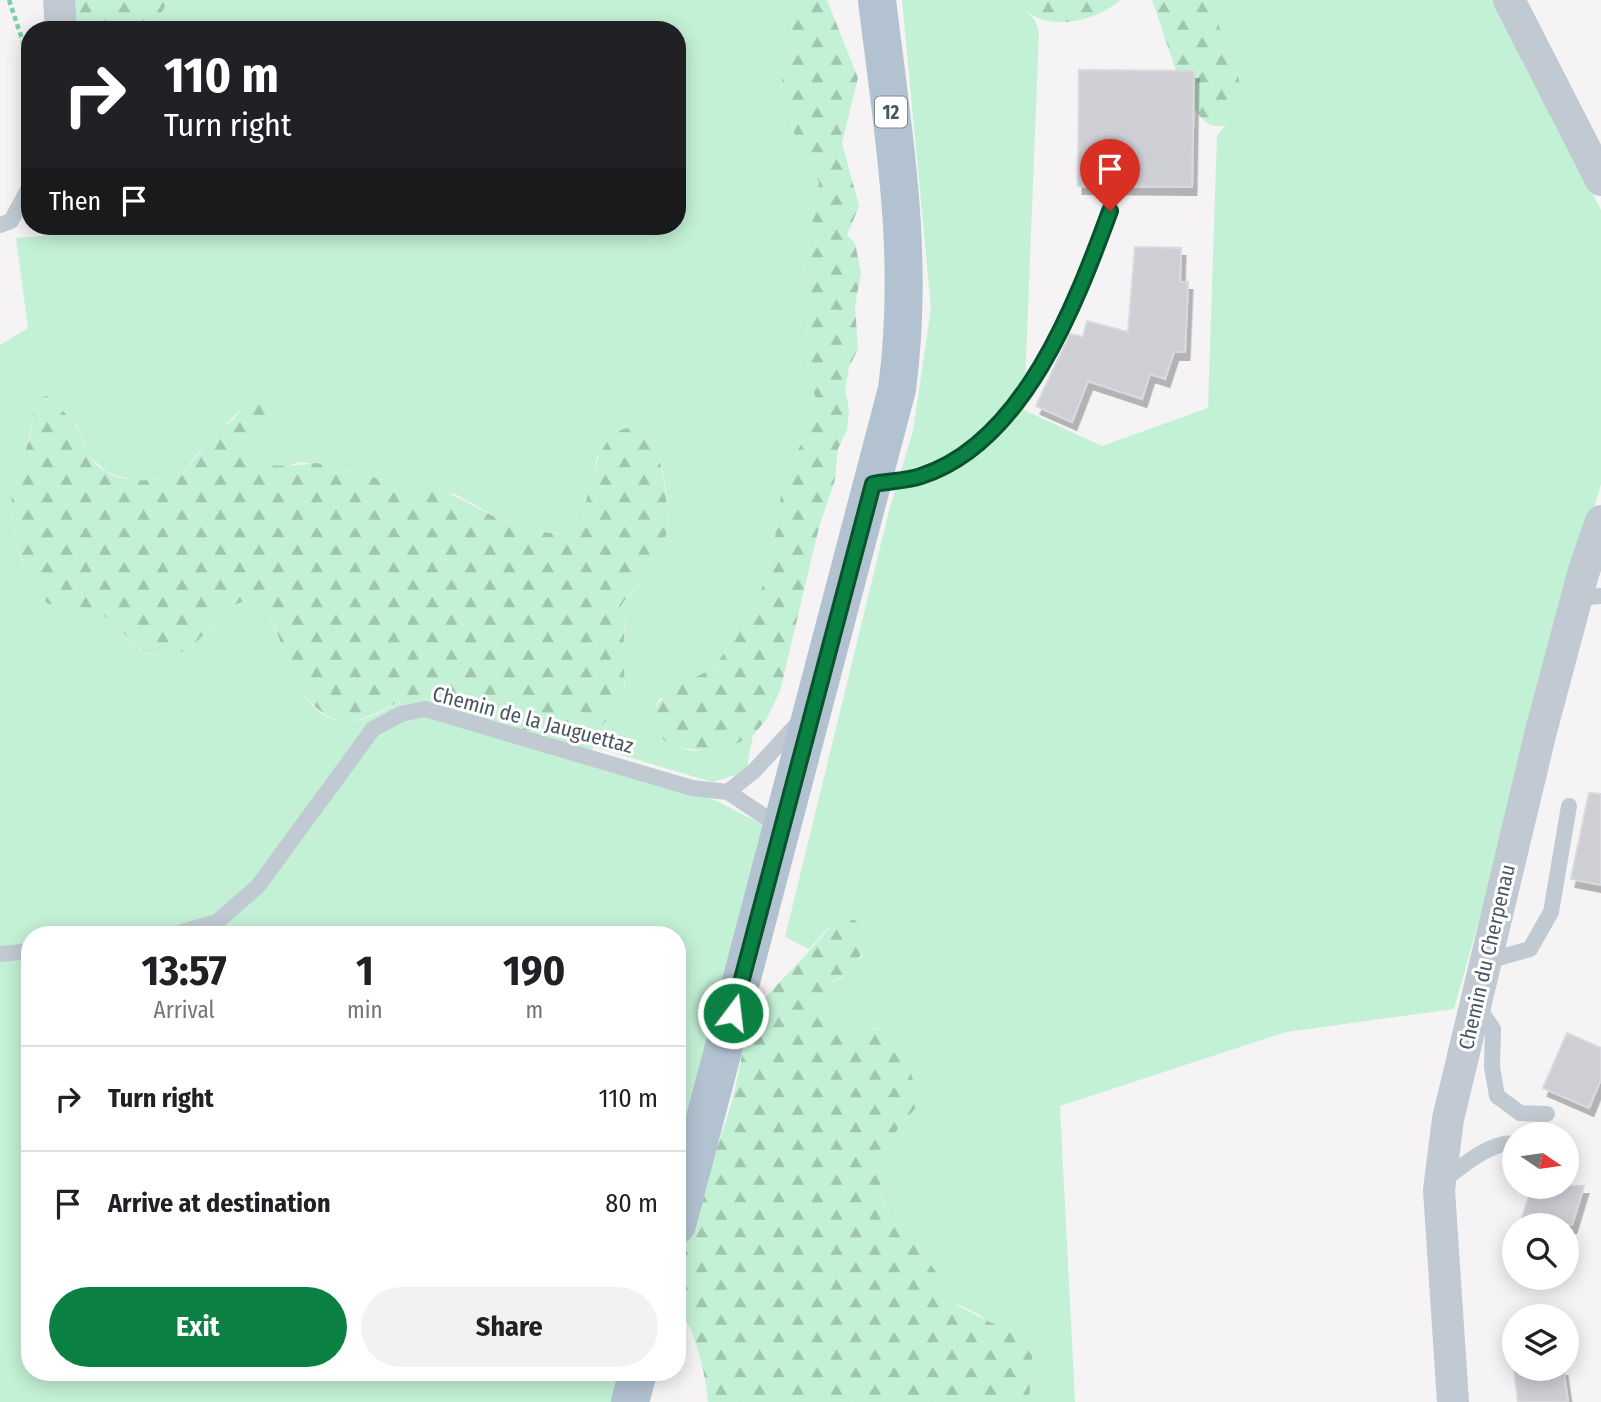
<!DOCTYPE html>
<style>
:root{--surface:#fff;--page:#f2f2f2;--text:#202124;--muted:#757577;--line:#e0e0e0;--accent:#0b8043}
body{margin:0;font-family:"Fira Sans Condensed",sans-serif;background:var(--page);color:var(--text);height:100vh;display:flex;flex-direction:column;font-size:26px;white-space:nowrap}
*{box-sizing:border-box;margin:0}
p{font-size:23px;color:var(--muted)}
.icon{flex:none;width:38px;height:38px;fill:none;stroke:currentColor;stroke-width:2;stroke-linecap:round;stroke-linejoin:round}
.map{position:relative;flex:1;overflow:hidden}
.drawer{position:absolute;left:21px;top:926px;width:665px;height:455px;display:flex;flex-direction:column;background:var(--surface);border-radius:28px;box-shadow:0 4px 18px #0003}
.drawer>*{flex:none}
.banner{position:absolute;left:21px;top:21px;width:665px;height:214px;border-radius:28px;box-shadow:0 4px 18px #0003;background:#202124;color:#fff;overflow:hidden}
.needle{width:46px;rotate:103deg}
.fabs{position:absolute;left:1502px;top:1122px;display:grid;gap:14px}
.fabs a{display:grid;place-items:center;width:77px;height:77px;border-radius:50%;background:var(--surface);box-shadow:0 4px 18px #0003;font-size:35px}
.pin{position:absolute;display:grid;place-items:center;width:60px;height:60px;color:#fff;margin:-72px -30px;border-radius:50% 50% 50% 0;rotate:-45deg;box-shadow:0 0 7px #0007}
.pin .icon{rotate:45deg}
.me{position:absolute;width:77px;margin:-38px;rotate:15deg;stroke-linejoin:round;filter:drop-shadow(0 0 5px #0008)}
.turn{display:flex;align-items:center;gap:24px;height:147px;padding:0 28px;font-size:32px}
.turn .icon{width:91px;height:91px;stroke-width:2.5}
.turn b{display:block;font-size:49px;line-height:60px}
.then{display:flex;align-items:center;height:66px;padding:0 28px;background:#0003;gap:14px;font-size:26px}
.eta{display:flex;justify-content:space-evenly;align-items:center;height:119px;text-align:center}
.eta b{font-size:42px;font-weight:700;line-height:49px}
.cta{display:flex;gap:14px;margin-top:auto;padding:14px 28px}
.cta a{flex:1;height:80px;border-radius:42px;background:var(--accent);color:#fff;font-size:28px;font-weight:700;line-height:80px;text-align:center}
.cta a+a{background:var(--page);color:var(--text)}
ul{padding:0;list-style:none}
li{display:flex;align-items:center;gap:21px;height:105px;padding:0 28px;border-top:2px solid var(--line)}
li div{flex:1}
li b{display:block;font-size:26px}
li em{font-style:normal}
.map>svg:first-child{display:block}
.grass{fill:#c3f1d5;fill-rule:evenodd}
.forest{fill:url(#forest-firs)}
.building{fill:#cdcfd5;stroke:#d7d9de;stroke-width:2;filter:url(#shadow)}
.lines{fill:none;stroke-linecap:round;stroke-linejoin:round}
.path{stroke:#7ad0a6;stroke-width:4.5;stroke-dasharray:5 3.5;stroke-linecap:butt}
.lane{stroke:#c1cad2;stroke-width:16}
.street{stroke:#c1cad2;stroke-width:32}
.primary{stroke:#b3c2d1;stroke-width:38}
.route-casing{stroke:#07532c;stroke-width:18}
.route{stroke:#0b8043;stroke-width:12}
.labels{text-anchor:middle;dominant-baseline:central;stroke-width:6;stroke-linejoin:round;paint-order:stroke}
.shield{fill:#fff;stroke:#808990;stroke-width:2}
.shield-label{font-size:19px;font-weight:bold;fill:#4a5661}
.street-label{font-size:21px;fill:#4a5661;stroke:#fff}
</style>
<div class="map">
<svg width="1601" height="1402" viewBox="0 0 1601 1402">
<defs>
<pattern id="forest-firs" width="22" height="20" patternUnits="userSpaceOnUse" patternTransform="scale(1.75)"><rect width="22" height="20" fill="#c3f1d5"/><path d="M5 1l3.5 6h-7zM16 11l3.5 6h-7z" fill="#a0c6b0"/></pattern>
<filter id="shadow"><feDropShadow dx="4.5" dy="8" stdDeviation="0" flood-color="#0004"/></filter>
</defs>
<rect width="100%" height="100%" fill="#f5f3f3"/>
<g class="grass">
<path d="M168 0H787L794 17 782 73 783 94 795 136 819 182 804 270 808 340 805 353 817 406 807 434 784 474 773 551 762 588 740 618 730 643 715 667 659 699 654 709V730C686 762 716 752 753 735L746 772 712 782 594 747 584 762 715 800 763 825 677 1164V934H30V1372H623L614 1402H0V345L28 328 16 238 128 229 129 226H677V30H153ZM48 396 77 426 87 454 107 472 137 482 180 477 197 454 243 407 256 441 246 449 244 464 287 466 300 462 330 466 399 484 455 494 505 522 549 533 566 534 580 530 597 457 657 450C667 484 675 533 655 565 644 583 627 592 619 612L627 616 622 657 625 688 592 733C561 731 513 734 484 727 468 723 454 699 429 696 403 693 388 712 364 719 295 737 288 642 262 602 212 593 212 653 165 656 133 659 122 623 96 611 81 604 63 607 48 604 20 577 7 521 13 483 16 467 26 453 29 438 34 415 30 414 48 396Z"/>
<path d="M902 0H1025V10L1035 20 1039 32 1024 410 1102 446 1208 408 1217 135C1272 81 1208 54 1219 0H1495L1601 210V484L1454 1009 1286 1032 1060 1106 1075 1402H1029L1031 1369C1008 1338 991 1315 952 1303L919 1247 889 1215 880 1188 889 1146 897 1130 918 1105 920 1091 909 1075 911 1057 877 1028 828 1029 821 1015 828 985 841 978 863 955 828 928 809 949 785 937 889 511 913 431 931 308Z"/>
</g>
<g class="forest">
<polygon points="47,0 168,0 153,30 70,30"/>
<polygon points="787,0 827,0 858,78 842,143 859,206 847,235 855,243 861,273 855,306 858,349 849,367 845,389 849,409 847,430 838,449 835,480 819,527 780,691 766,720 753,735 734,745 704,751 677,747 667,743 654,730 651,720 654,709 666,693 715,667 730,643 740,618 762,588 773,551 784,474 807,434 817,406 805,353 808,340 804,270 819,182 795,136 783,94 782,73 794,17"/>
<path d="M1025 0H1120C1098 21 1048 32 1025 10Z"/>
<path d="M1152 0H1219C1209 50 1264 73 1227 125 1222 125 1216 127 1211 125 1184 113 1163 27 1152 0Z"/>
<path d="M48 396C57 406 68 414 75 425 81 434 82 446 88 455 111 487 147 481 180 477L216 432 233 420 243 407 259 402 268 413 256 441 246 450 245 464 287 466 317 463 399 484 443 490 505 522 549 533 566 534 580 529C590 495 597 399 655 436 662 477 678 526 656 564 645 582 627 591 619 611L627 616C620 646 627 674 623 704 613 713 603 725 592 733 573 745 503 737 482 727 462 718 452 698 427 696 389 694 361 739 323 713 285 686 286 638 262 602 212 593 212 653 165 656 133 658 122 622 95 611 81 605 63 607 48 604 20 577 7 519 13 481 16 466 24 455 29 441 33 428 32 411 35 398Z"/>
<path d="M841 919 854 920 866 927C870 954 850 973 828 985L821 1016 829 1029C855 1027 901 1022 910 1056 915 1075 905 1069 920 1091L918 1105 897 1130 889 1146 880 1188 884 1202 889 1215 910 1235 938 1275 952 1303 1014 1334 1025 1344 1032 1356 1029 1402H708C706 1374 695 1327 677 1307 677 1235 715 1165 733 1097 741 1068 743 1030 760 1005 771 989 787 976 800 961 814 947 824 931 841 919Z"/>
</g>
<g class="building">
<polygon points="1079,70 1194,71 1192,187 1078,186"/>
<polygon points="1135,247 1181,248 1180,282 1188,282 1185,352 1174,352 1165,379 1150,374 1142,399 1088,381 1072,422 1036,406 1070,334 1083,337 1087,321 1128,332"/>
<polygon points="1589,793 1601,794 1601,885 1571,879"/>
<polygon points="1567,1033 1601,1048 1601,1079 1589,1108 1543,1088"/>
<polygon points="1532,1186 1584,1186 1572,1225 1520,1225"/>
<polygon points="1514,1368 1563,1368 1568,1402 1518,1402"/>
</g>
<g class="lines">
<polyline class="path" points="9,0 30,63"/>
<g class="lane">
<polyline points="0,225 11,221 30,186"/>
<path d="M873 484C889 481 906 481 921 476 1024 443 1076 303 1110 211"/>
<polyline points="1577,598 1601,596"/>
<polyline points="728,792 780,827"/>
<polyline points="175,934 217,922 258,886 373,729 401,714 425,709 692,788 728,792 755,770 799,722"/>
<polyline points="0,954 30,951"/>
<polyline points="1487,961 1530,949 1551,912 1569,806"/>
<polyline points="1476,1004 1493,1029 1492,1067 1497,1096 1520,1113 1547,1114"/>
<path d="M1442 1181C1459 1169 1493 1139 1514 1144"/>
</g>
<g class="street">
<polyline points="59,0 61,30"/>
<polyline points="1509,0 1601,180"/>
<polyline points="1453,1402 1439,1190 1448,1119 1541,731 1583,574 1601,521"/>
</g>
<g class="primary">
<path d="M677 1225 897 389C915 254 893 133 877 0"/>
<polyline points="630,1402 638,1372"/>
</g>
</g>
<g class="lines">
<g class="route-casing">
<path id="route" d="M733 1013 873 484C889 481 906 481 921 476 1024 443 1076 303 1110 211"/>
</g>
<use href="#route" class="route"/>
</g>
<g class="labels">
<rect class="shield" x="875" y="96.5" width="32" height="31" rx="5"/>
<g class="shield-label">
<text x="891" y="112">12</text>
</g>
<g class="street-label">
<text transform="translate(533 720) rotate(15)">Chemin de la Jauguettaz</text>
<text transform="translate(1487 957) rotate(-77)">Chemin du Cherpenau</text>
</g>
</g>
</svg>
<div class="fabs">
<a><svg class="needle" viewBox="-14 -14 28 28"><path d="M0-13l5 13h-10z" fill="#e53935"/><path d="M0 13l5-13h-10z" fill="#757577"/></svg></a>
<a><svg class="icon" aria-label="search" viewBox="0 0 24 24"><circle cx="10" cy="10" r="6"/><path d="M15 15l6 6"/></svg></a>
<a><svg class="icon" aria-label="layers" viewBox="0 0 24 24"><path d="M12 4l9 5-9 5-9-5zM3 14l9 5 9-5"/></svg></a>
</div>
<div class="pin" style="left:1110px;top:211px;background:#d93025"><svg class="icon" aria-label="arrive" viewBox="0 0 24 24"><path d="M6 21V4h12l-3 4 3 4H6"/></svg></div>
<svg class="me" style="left:733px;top:1013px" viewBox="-20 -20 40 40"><circle r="17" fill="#0b8043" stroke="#fff" stroke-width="3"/><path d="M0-11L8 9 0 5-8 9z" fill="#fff"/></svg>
<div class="banner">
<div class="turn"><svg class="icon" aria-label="right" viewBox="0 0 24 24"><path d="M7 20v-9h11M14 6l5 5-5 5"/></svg><div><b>110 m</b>Turn right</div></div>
<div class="then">Then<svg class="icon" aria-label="arrive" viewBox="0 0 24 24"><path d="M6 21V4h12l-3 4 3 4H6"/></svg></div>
</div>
<section class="drawer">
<div class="eta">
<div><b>13:57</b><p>Arrival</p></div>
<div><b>1</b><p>min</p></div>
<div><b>190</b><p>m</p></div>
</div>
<ul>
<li><svg class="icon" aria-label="right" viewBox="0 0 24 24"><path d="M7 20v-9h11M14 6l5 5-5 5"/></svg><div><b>Turn right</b></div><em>110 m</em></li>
<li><svg class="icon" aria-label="arrive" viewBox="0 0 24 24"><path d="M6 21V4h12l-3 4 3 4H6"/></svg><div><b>Arrive at destination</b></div><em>80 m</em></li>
</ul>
<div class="cta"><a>Exit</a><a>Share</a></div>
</section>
</div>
